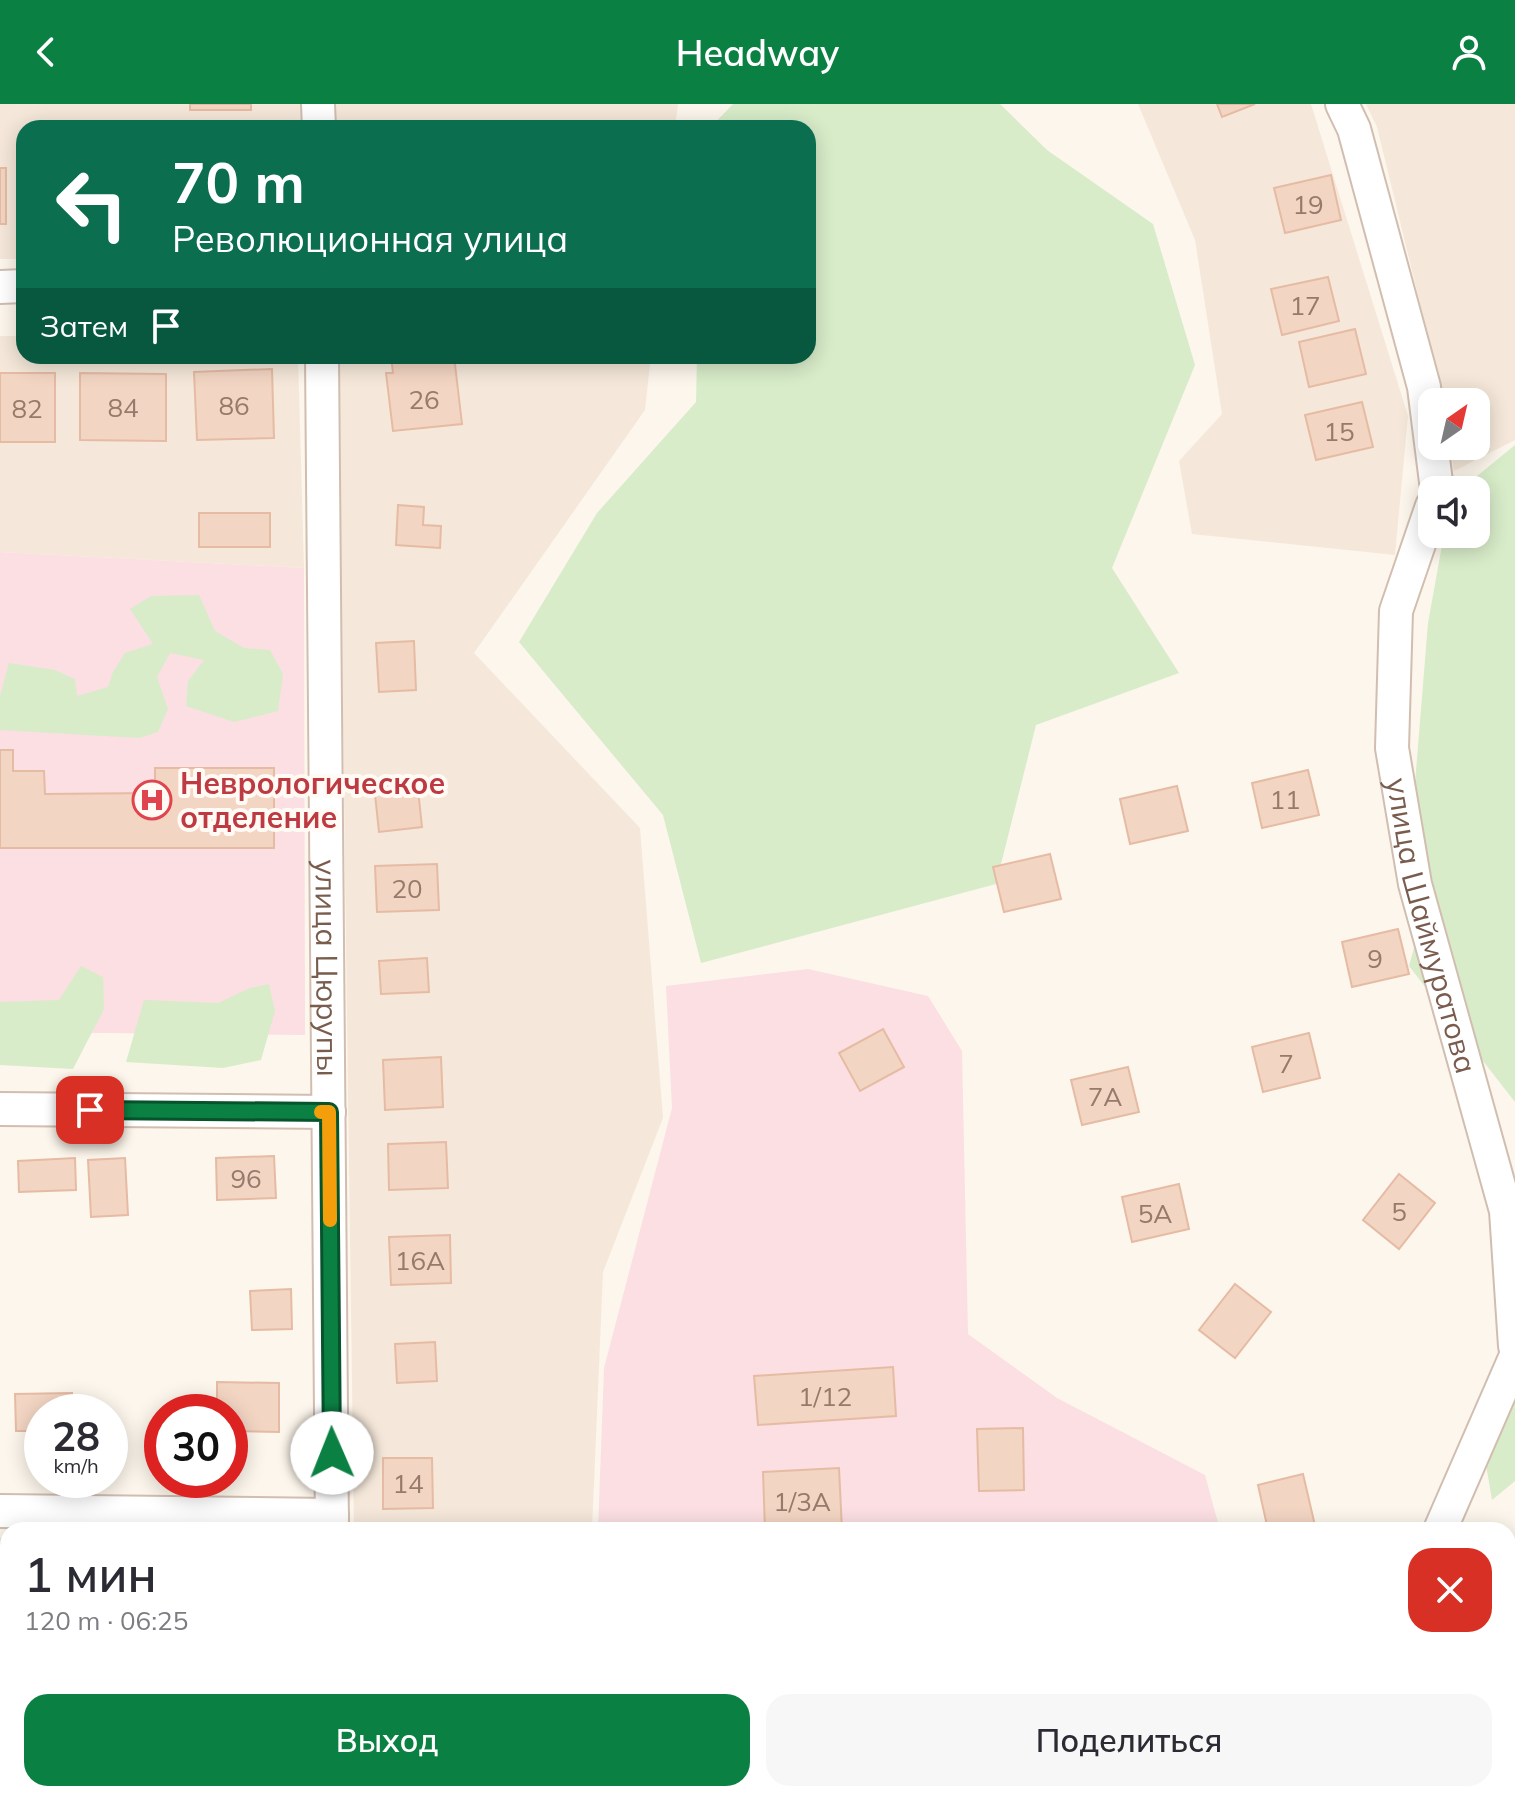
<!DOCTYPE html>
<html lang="ru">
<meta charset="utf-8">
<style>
:root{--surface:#fff;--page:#f7f7f7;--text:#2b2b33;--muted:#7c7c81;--accent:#0b8043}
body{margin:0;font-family:Mulish,sans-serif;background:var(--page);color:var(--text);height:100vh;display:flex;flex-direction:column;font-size:30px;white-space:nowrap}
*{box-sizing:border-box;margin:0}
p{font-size:26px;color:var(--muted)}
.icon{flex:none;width:44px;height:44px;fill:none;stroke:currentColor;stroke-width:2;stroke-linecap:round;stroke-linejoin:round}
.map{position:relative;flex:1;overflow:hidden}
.sheet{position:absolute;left:0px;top:1418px;width:1516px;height:280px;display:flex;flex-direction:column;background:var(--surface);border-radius:24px 24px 0 0;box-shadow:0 4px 20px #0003}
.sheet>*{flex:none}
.hud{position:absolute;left:16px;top:16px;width:800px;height:244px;border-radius:24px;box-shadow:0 4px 20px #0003;background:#0b6e4f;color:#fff;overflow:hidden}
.needle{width:52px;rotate:34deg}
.controls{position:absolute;left:1418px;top:284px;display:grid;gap:16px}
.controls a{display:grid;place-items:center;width:72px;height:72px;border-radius:16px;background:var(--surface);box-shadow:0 4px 20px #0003;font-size:40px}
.speed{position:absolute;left:24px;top:1290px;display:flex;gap:16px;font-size:40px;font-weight:700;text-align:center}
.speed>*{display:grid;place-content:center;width:104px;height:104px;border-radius:50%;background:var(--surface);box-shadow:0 4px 20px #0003;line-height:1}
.speed small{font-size:20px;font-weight:400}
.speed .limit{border:12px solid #d22;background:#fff;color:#111}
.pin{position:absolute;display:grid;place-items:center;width:68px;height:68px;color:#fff;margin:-34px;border-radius:16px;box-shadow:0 4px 12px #0006}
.me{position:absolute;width:88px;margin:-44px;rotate:359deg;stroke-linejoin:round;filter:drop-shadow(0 0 6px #0008)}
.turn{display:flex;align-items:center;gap:28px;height:168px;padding:0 24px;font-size:36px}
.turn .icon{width:104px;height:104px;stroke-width:2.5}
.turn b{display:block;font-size:56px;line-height:68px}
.then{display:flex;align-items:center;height:76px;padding:0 24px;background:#0003;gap:16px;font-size:30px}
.round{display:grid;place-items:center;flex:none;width:84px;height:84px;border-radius:24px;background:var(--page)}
.headline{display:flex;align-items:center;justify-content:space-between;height:136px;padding:0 24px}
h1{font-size:48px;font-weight:600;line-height:60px}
.primary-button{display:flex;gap:16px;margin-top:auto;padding:16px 24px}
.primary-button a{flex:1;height:92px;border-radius:24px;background:var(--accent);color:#fff;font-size:32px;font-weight:600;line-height:92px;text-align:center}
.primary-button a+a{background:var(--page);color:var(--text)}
header{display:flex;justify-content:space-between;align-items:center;height:104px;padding:0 24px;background:var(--accent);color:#fff;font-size:36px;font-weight:600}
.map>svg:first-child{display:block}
.residential{fill:#f5e8da}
.medical{fill:#fbdfe3}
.green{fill:#d8ecc9}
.building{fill:#f3d5c3;stroke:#e6bba3;stroke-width:2}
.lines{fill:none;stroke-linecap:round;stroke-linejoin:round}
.minor-casing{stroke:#d1beb0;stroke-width:36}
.minor{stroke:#fff;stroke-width:32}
.route-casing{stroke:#07532c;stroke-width:20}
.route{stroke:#0b8043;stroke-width:14}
.slow{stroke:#f59e0b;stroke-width:14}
.labels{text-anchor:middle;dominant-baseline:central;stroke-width:8;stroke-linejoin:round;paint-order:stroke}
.number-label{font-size:26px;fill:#987a6a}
.health-label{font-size:30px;font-weight:bold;fill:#be3a42;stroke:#fffaf3;text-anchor:start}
.street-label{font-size:30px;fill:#7a5c4d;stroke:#fffaf3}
</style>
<header><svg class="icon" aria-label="back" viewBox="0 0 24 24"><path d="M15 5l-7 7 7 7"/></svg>Headway<svg class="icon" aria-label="person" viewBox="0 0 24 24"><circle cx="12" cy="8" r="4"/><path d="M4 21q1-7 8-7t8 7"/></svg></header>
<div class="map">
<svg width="1515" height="1698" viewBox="0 0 1515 1698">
<rect width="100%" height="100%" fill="#fdf6ec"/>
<g class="residential">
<polygon points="0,0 305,0 305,24 24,24 24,155 0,155"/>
<polygon points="333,0 678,0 675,24 333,24"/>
<polygon points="1138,0 1311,0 1408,312 1395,451 1192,430 1179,357 1222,310 1195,136"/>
<polygon points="1366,0 1515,0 1515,336 1454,367 1450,342 1476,342 1476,298 1444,298 1377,23"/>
<polygon points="0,232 24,232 24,252 298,252 304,464 0,448"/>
<polygon points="338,252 651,252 645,306 474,549 640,724 663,1014 603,1168 592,1426 354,1426"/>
<polygon points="0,1434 8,1434 8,1690 302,1690 302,1698 0,1698"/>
<polygon points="356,1690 730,1690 731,1698 357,1698"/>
</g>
<g class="medical">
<polygon points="0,448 304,464 305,931 0,928"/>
<polygon points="808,865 928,892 962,947 968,1230 1057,1294 1205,1371 1220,1426 598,1426 604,1264 672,1004 666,882"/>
</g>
<g class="green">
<polygon points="733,0 1000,0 1047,46 1153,120 1195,261 1112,464 1179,569 1036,621 996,780 701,859 663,711 519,538 597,409 696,298 697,252 808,252 808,24 710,24"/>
<polygon points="1515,341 1515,998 1409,862 1420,822 1410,741 1428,519 1444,430 1476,430 1476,386 1460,386"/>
<polygon points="199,491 215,527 244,544 270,546 283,570 278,607 234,618 186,602 188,577 204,556 170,549 157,573 168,605 158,628 139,634 0,626 0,592 9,559 55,566 75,575 77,592 108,583 113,568 125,549 153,540 130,505 151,492"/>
<polygon points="81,862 103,873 104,905 73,965 0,961 0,898 59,896"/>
<polygon points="269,880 275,907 261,956 223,964 126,958 144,896 218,899 250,884"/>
<polygon points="1515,1287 1515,1377 1492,1396 1486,1361"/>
<polygon points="1515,1631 1515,1698 1437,1698 1446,1690 1508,1690 1508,1637"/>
</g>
<g class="building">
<rect x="190" y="0" width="61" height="6"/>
<polygon points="1217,0 1255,0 1222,13"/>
<rect x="0" y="64" width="6" height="56"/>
<polygon points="1331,71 1341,116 1285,129 1274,84"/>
<polygon points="1328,173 1339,217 1282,231 1271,185"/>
<polygon points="1355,225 1366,270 1309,283 1299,238"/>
<polygon points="391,252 454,252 462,320 393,327 386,269 393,269"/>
<polygon points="272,265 274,334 197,336 194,268"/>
<rect x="0" y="269" width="55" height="69"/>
<polygon points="80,269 166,270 166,337 80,336"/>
<polygon points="1362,298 1373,343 1316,356 1305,311"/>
<polygon points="398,401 424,403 423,421 441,422 440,444 396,441"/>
<rect x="199" y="409" width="71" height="34"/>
<polygon points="414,537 416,586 379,588 376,539"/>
<polygon points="0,646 13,646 13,667 44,667 45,690 155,689 155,664 274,664 274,744 0,744"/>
<polygon points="1308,666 1319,711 1262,724 1252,679"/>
<polygon points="417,676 422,723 379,728 374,681"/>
<polygon points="1177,682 1188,727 1130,740 1120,695"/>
<polygon points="1050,750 1061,795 1004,808 993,763"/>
<polygon points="437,760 439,806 377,808 375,762"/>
<polygon points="1398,825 1409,870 1352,883 1342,838"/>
<polygon points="427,854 429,888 381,890 379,857"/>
<polygon points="883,925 904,963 860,987 839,949"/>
<polygon points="1309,929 1320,974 1263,988 1252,943"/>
<polygon points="441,953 443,1003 385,1006 383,956"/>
<polygon points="1128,963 1139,1008 1082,1021 1071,976"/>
<polygon points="446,1038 448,1084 389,1086 388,1040"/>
<polygon points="274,1052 276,1094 217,1096 216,1054"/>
<polygon points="75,1054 76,1086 19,1088 18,1057"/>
<polygon points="125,1054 128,1111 91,1113 88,1056"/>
<polygon points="1399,1070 1435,1099 1399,1145 1363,1116"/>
<polygon points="1179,1080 1189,1125 1132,1138 1122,1093"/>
<polygon points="450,1131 451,1179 391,1181 389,1133"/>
<polygon points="1235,1180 1271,1208 1235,1254 1199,1226"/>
<polygon points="291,1185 292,1225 252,1226 250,1187"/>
<polygon points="435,1238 437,1277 397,1279 395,1240"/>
<polygon points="893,1263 896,1312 758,1321 754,1272"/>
<polygon points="217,1278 279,1279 279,1328 230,1327 230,1308 217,1308"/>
<polygon points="72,1289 72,1308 42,1308 42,1327 16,1327 15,1290"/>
<polygon points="1023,1324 1024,1386 979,1387 977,1325"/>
<polygon points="383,1354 432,1354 433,1404 383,1405"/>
<polygon points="839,1364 842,1426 765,1426 763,1368"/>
<polygon points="1303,1370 1316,1426 1268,1426 1258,1381"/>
<polygon points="1515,1437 1515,1481 1508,1468 1508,1441"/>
<polygon points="401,1690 450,1690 451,1695 401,1697"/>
<polygon points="1065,1690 1131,1690 1135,1696 1069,1698"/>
</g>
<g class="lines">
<g class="minor-casing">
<g id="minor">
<polyline points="318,0 319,24"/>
<polyline points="1342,0 1354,25 1424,283 1437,386"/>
<polyline points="0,183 24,182"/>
<path id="s1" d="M322 252 332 1426"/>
<path id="s2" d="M1432 402 1396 507 1392 644 1415 780 1506 1107 1515 1242"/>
<polyline points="0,1005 329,1008"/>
<polyline points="0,1407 332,1411"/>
<polyline points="1440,1426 1515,1254"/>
<polyline points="337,1690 337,1698"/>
<polyline points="994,1698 1005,1690"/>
</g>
</g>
<use href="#minor" class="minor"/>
</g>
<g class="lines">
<g class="route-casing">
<polyline id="route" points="90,1006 329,1008 332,1349"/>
</g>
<use href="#route" class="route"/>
<polyline class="slow" points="321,1008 329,1008 330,1116"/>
</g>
<defs>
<g id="hospital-ring" transform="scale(2)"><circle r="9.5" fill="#fffaf3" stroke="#e0444e" stroke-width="1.5"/><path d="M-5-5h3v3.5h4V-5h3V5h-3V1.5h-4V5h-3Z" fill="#e0444e"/></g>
</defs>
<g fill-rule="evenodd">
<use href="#hospital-ring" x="152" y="696"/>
</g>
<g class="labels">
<g class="number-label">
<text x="1308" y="100">19</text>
<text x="1305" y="201">17</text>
<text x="424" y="295">26</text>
<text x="234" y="301">86</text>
<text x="123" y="303">84</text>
<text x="27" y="304">82</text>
<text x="1339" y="327">15</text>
<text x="1285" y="695">11</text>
<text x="407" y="784">20</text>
<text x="1375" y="854">9</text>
<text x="1286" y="959">7</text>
<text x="1105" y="992">7А</text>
<text x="246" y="1074">96</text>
<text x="1399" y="1107">5</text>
<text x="1155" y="1109">5А</text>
<text x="420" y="1156">16А</text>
<text x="825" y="1292">1/12</text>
<text x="408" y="1379">14</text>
<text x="802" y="1397">1/3А</text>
</g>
<g class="health-label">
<text x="180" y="679">Неврологическое<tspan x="180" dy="34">отделение</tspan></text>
</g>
<g class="street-label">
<text stroke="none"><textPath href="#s2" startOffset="430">улица Шаймуратова</textPath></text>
<text stroke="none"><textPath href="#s1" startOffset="612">улица Цюрупы</textPath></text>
</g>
</g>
</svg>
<div class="controls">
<a><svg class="needle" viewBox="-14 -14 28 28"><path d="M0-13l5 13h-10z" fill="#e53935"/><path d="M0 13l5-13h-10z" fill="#7c7c81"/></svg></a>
<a><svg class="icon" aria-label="sound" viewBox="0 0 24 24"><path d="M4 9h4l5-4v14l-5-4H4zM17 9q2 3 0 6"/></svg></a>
</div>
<div class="speed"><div>28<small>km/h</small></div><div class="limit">30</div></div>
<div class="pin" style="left:90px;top:1006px;background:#d93025"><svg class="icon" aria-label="arrive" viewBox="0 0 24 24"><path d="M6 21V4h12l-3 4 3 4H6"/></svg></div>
<svg class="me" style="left:332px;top:1349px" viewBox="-20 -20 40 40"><circle r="19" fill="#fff"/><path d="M0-13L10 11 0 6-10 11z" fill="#0b8043"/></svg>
<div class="hud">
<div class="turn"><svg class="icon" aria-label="left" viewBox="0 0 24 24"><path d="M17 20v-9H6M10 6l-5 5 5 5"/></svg><div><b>70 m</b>Революционная улица</div></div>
<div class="then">Затем<svg class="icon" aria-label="arrive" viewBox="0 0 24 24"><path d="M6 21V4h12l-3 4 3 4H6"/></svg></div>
</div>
<section class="sheet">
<div class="headline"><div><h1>1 мин</h1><p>120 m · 06:25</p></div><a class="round" style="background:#d93025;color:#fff"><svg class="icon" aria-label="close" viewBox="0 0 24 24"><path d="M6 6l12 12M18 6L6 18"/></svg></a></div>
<div class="primary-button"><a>Выход</a><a>Поделиться</a></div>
</section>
</div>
